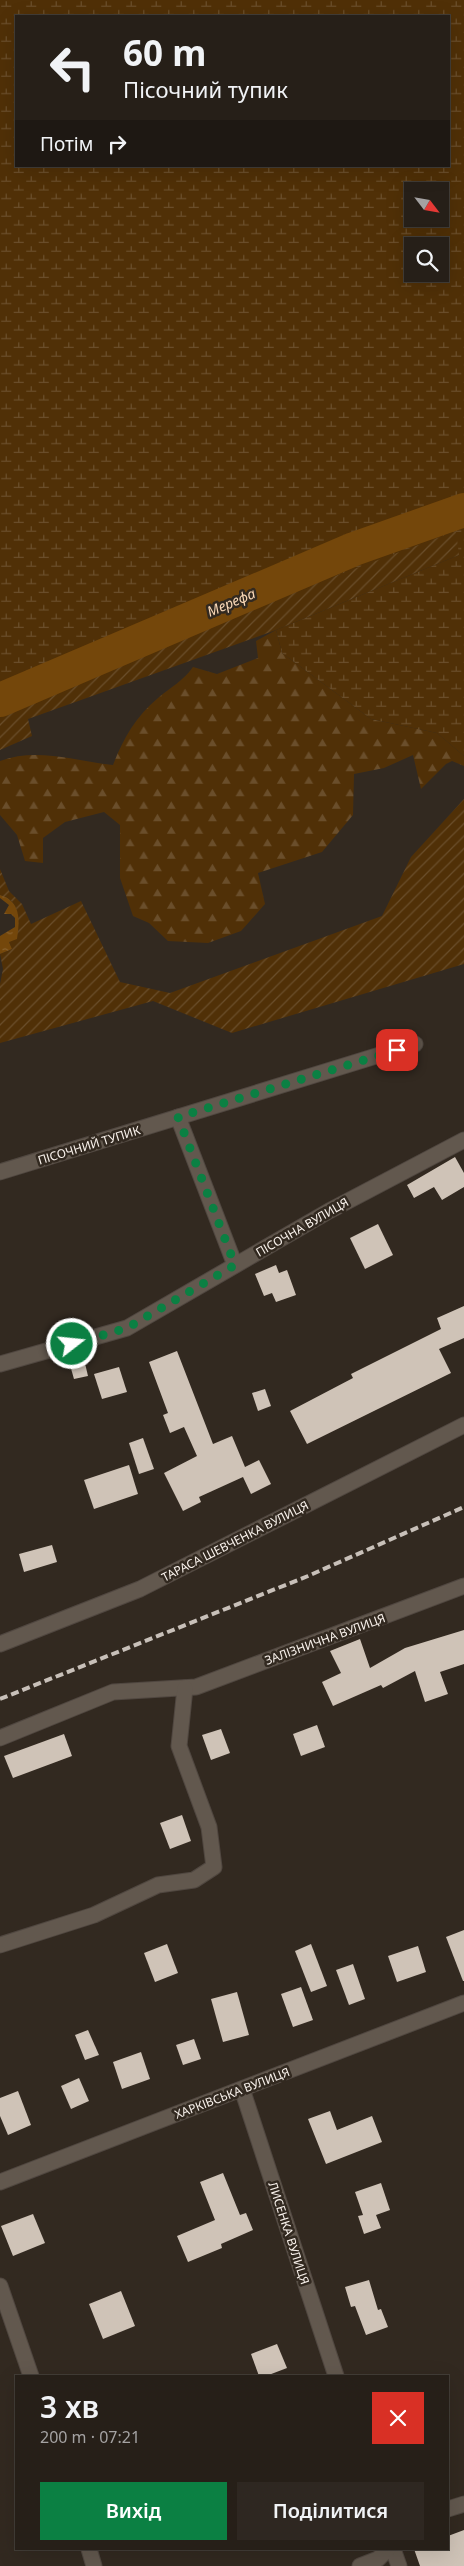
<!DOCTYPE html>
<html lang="uk">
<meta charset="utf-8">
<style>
:root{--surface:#261f18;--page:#2e2721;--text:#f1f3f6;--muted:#a4a2a2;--line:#423d37;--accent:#0b8043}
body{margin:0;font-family:"Noto Sans",sans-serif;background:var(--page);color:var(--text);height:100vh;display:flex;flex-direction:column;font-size:19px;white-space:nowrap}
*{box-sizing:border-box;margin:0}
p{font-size:16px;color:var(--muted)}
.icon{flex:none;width:28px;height:28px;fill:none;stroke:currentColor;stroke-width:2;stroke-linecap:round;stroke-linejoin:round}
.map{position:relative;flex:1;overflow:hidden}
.details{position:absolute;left:15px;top:2375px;width:434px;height:175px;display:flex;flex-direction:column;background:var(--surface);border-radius:0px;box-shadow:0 5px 20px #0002,0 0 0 1px var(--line)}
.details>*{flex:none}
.top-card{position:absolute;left:15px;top:15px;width:435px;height:152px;border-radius:0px;box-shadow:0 5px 20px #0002,0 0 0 1px var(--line);background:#261f18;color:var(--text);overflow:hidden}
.needle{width:32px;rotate:121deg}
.buttons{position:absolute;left:404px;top:182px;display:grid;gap:10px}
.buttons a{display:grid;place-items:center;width:45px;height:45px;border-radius:0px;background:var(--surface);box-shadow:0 5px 20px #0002,0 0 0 1px var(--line);font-size:25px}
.pin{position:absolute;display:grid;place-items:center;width:42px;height:42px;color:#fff;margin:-21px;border-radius:10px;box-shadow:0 2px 8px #0006}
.me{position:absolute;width:55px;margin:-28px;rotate:74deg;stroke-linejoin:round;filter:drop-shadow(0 0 4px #0008)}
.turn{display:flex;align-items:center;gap:18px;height:105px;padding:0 25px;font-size:22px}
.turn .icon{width:65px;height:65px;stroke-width:2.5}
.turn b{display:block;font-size:35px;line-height:42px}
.then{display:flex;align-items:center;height:48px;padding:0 25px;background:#0003;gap:10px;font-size:19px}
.round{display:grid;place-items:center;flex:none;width:52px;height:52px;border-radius:0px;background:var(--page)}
.head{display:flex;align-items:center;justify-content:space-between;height:85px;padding:0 25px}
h1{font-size:30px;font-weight:600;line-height:38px}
.action{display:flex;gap:10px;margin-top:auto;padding:10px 25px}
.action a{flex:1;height:58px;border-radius:0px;background:var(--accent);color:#fff;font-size:20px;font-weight:600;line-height:58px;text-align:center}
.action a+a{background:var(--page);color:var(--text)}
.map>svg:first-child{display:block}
.forest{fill:url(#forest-firs)}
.wetland{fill:url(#wetland-marsh);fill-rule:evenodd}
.garden{fill:url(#garden-furrows)}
.water{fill:url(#water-ripples)}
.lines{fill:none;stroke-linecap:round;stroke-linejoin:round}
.river{stroke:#74470b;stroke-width:34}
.building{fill:#cfc3b7}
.street-casing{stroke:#504740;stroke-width:17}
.secondary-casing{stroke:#504740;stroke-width:17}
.street{stroke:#62584e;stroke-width:15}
.secondary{stroke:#62584e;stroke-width:15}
.rail{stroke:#c8c0b9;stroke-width:4;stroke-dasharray:8 4;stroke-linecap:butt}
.route{stroke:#0b8043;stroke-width:9;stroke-dasharray:0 16.2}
.labels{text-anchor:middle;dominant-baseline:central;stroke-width:5;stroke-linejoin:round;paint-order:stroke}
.street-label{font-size:12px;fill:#faf3ed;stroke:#322920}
.water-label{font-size:14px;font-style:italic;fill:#fad8b7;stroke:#322920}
</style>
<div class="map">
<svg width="464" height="2566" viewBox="0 0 464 2566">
<defs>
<pattern id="forest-firs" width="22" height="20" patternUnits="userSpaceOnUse" patternTransform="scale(1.25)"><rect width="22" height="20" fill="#503007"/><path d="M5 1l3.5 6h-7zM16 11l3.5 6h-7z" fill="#6a4e2b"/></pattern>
<pattern id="wetland-marsh" width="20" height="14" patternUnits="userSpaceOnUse" patternTransform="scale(1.25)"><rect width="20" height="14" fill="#503007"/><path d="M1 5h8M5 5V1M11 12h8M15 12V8" fill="none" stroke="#6a4e2b"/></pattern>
<pattern id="garden-furrows" width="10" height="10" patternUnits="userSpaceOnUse" patternTransform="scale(1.25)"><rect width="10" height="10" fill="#503007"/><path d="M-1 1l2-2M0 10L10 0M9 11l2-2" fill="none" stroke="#6a4e2b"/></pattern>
<pattern id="water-ripples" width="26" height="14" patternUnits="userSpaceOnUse" patternTransform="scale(1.25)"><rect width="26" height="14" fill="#74470b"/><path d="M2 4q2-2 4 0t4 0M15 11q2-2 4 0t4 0" fill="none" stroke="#89622f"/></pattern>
</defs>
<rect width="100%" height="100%" fill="#322920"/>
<path class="forest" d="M276 630 282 653 371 719 437 733 464 756V766L452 761 446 764 421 789 413 755 384 768 354 774 353 815 322 852 258 873 265 904 241 931 208 943 168 941 149 923 133 916 120 878V825L104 812 65 822 43 838V863L25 861 17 835 0 815V761C37 747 75 761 113 765 123 739 136 716 158 698 171 687 183 681 193 667L217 674 258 658 256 641Z"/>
<path class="wetland" d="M0 0H464V756L437 733 371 719 282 653 276 630 459 555 190 630 0 709ZM16 16H449V166H16ZM412 191H440V219H412ZM412 246H440V274H412Z"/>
<g class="garden">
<polygon points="456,531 459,555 276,630 28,719 32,736 0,750 0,709 190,630"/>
<path d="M464 799V964L232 1033 153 1001 0 1043V984L3 969 0 954 12 949 9 942 18 931C18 913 19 901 0 895V869L9 891 22 904 31 924 81 901 120 982 170 993 382 916 411 857Z"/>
</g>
<path class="water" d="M0 895C21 901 20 920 17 939L9 942 12 949 0 954V936L15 927V918L11 914H4L9 905 0 898Z"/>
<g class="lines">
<polyline class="river" points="0,700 354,549 464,510"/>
</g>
<g class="building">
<polygon points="455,1157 464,1173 464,1187 442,1200 434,1187 414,1198 407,1185"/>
<polygon points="378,1224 393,1255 365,1269 350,1238"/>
<polygon points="276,1265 279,1273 287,1270 296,1295 276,1302 272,1293 264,1296 255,1274"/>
<polygon points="464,1306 464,1338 439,1349 451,1373 307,1444 290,1411 353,1378 351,1374 441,1329 437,1318"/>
<polygon points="177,1351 213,1444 232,1436 245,1467 259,1460 271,1484 251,1494 243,1477 199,1497 201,1502 183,1511 164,1473 197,1456 184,1427 170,1433 163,1415 168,1413 149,1362"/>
<polygon points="83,1355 88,1376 74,1379 68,1358"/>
<polygon points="119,1367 127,1392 102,1399 94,1374"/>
<polygon points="265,1389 271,1406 258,1411 252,1393"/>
<polygon points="143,1438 154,1469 139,1474 129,1443"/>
<polygon points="129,1465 138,1494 94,1509 84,1480"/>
<polygon points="52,1545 57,1562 24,1572 19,1554"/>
<polygon points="464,1630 464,1664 440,1672 448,1694 425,1702 415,1671 383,1688 381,1685 333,1706 322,1682 341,1673 330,1651 360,1639 370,1668 405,1648"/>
<polygon points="317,1725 325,1747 301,1756 293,1734"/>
<polygon points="221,1729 230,1753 211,1760 202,1735"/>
<polygon points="64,1734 72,1756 13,1778 4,1756"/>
<polygon points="182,1815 191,1841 170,1849 160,1823"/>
<polygon points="464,1930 464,1981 463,1981 446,1937"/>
<polygon points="167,1944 178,1973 155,1982 144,1953"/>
<polygon points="311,1944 327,1986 311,1992 295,1951"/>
<polygon points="418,1946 426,1972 397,1982 388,1956"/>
<polygon points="353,1964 365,1999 349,2005 336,1970"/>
<polygon points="301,1987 313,2020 293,2027 281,1994"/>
<polygon points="237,1992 249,2035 223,2042 211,1999"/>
<polygon points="88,2030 99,2055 85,2060 75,2035"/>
<polygon points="194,2039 201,2059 183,2065 176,2045"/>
<polygon points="141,2052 150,2079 122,2089 113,2062"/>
<polygon points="79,2078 89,2101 71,2109 61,2086"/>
<polygon points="18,2091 31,2125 8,2135 0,2116 0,2098"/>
<polygon points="330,2111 337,2130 372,2116 382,2142 326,2164 308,2119"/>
<polygon points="223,2173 240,2215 246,2213 253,2230 221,2244 222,2248 188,2262 177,2236 215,2220 200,2182"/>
<polygon points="381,2183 390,2210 376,2215 381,2228 364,2234 358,2216 363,2215 355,2192"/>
<polygon points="33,2214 45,2243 13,2256 1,2226"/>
<polygon points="369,2280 378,2310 381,2309 388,2327 366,2335 355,2306 351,2307 345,2287"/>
<polygon points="121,2291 135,2326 103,2339 89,2304"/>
<polygon points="277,2344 287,2368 266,2376 259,2376 251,2354"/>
<polygon points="464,2530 464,2566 420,2566 414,2549 448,2549 448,2536"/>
</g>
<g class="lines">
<g class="street-casing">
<g id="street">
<polyline points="178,1117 235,1265"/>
<polyline points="0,1172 415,1044"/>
<polyline points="0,1364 127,1328 329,1211 464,1140"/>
<polyline points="0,1738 113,1692 196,1687 464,1586"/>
<polyline points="0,1945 94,1915 158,1885 194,1880 214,1867 209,1827 179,1746 185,1688"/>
<polyline points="242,2089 336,2376"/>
<polyline points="0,2286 31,2376"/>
<polyline points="448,2509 464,2504"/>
<polyline points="89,2549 94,2566"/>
<polyline points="393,2549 399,2566"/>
<polyline points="360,2566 378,2559 388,2549"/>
</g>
</g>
<g class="secondary-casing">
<g id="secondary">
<polyline points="0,1644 140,1589 464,1425"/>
<polyline points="0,2182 464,2003"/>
</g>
</g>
<use href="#street" class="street"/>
<use href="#secondary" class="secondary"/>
<polyline class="rail" points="0,1699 308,1576 464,1507"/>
</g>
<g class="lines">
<polyline class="route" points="72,1344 127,1328 235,1265 178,1117 397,1050"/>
</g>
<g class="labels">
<g class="street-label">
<text transform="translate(89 1145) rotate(-17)">ПІСОЧНИЙ ТУПИК</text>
<text transform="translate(302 1227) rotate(-30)">ПІСОЧНА ВУЛИЦЯ</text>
<text transform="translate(235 1541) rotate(-27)">ТАРАСА ШЕВЧЕНКА ВУЛИЦЯ</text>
<text transform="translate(325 1639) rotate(-20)">ЗАЛІЗНИЧНА ВУЛИЦЯ</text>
<text transform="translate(232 2093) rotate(-21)">ХАРКІВСЬКА ВУЛИЦЯ</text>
<text transform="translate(289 2233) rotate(72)">ЛИСЕНКА ВУЛИЦЯ</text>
</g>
<g class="water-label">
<text transform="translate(231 602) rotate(-23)">Мерефа</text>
</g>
</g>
</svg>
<div class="buttons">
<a><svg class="needle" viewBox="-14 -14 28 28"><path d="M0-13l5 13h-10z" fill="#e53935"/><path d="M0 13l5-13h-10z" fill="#a4a2a2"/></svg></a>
<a><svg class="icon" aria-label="search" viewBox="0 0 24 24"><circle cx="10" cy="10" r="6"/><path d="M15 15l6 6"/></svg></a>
</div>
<div class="pin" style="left:397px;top:1050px;background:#d93025"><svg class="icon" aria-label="arrive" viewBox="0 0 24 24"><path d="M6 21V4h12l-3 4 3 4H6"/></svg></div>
<svg class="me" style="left:72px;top:1344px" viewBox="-20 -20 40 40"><circle r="17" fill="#0b8043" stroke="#fff" stroke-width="3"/><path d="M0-11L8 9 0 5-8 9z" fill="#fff"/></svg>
<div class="top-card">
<div class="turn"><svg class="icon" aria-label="left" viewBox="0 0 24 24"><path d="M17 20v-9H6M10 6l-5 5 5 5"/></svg><div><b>60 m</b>Пісочний тупик</div></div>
<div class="then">Потім<svg class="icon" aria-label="right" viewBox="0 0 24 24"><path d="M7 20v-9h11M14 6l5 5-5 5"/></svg></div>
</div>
<section class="details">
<div class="head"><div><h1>3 хв</h1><p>200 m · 07:21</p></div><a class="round" style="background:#d93025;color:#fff"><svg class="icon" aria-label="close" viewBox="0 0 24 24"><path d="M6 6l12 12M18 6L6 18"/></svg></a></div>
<div class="action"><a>Вихід</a><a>Поділитися</a></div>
</section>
</div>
